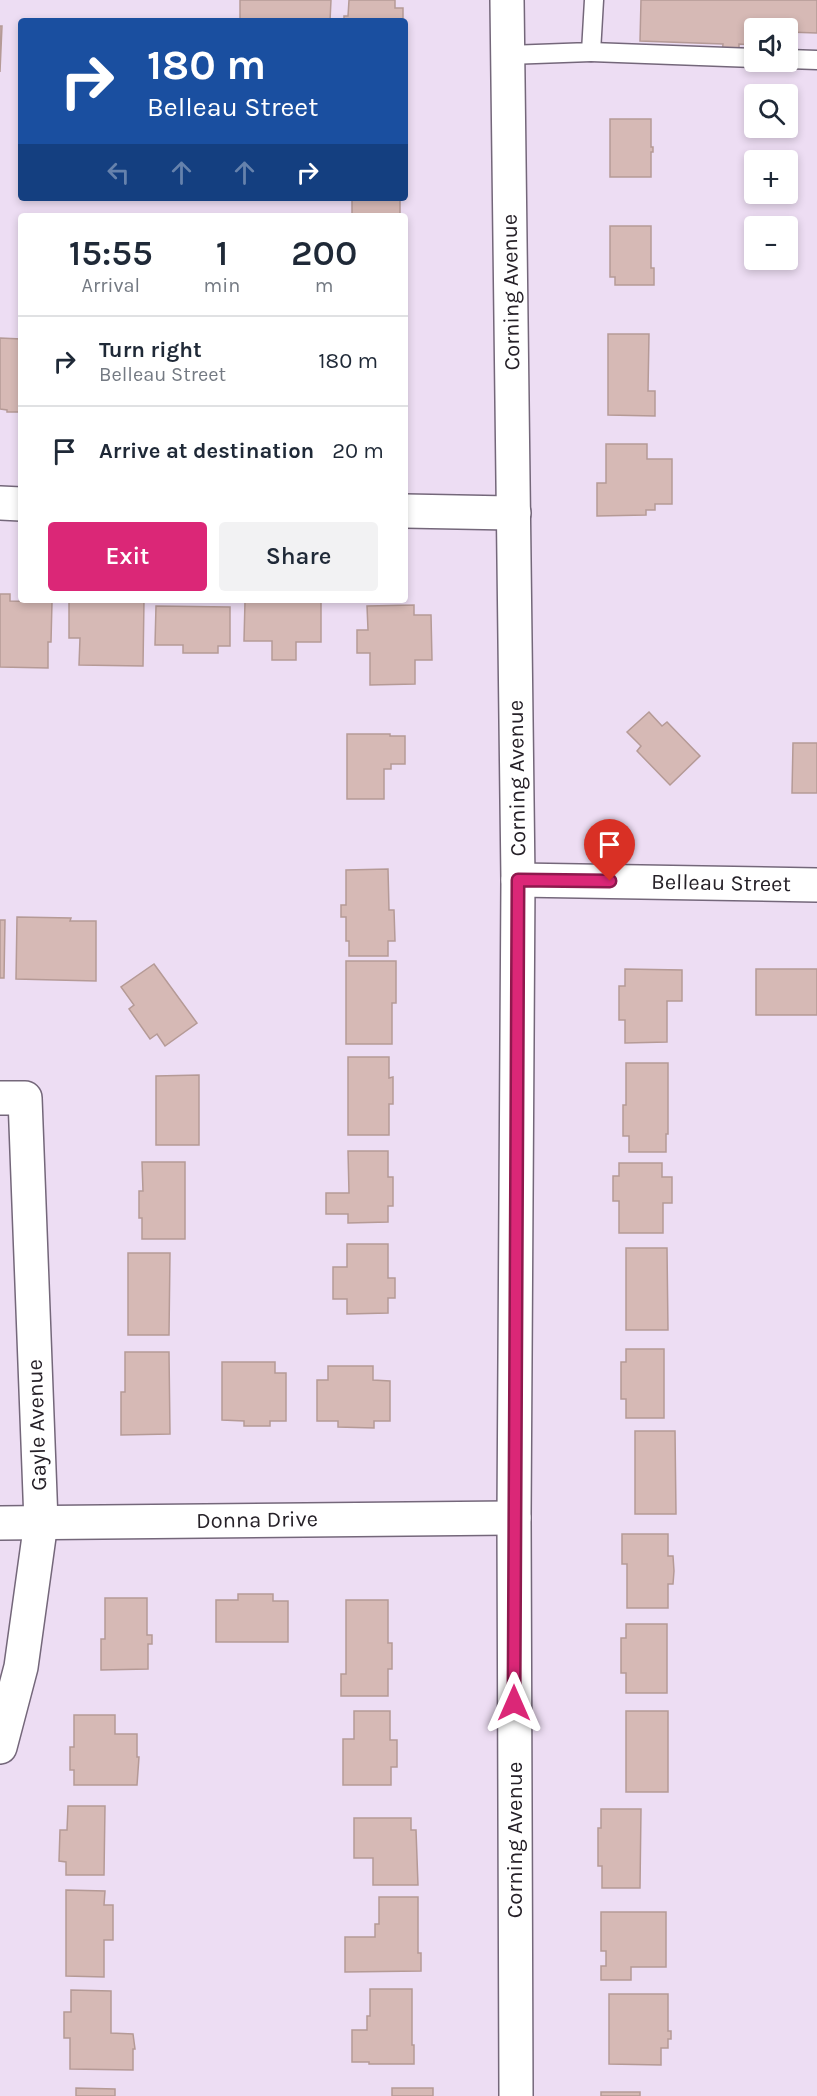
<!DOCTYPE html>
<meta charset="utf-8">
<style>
:root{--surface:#fff;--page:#f2f2f3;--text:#1f2937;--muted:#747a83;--line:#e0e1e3;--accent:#db2777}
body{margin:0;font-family:Karla,sans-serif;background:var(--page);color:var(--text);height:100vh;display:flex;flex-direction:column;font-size:22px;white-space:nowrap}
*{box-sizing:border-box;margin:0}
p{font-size:20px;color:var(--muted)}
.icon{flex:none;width:33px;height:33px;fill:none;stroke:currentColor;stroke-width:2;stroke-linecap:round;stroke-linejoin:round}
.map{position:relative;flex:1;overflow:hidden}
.panel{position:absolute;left:18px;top:213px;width:390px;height:390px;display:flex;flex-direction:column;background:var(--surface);border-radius:6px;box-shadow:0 3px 9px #0003}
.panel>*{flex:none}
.hud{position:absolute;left:18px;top:18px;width:390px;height:183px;border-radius:6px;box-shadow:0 3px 9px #0003;background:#1a4fa0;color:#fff;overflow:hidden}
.tools{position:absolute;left:744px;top:18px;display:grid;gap:12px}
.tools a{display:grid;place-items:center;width:54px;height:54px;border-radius:6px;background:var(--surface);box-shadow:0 3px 9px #0003;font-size:30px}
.pin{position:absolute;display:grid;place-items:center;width:51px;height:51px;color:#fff;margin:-62px -26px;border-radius:50% 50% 50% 0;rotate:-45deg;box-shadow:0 0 6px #0007}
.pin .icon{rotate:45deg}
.me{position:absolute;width:66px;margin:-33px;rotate:0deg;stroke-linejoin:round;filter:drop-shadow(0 0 4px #0008)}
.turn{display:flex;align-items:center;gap:21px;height:126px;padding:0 30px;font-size:27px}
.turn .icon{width:78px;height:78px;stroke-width:2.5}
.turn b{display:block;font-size:42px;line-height:51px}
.lanes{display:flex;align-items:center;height:57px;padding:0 30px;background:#0003;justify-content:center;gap:30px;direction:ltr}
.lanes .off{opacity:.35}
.eta{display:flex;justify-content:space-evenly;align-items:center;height:102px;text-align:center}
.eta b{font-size:36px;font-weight:600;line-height:42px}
.action{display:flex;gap:12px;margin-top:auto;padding:12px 30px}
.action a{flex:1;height:69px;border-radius:6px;background:var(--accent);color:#fff;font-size:24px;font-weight:600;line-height:69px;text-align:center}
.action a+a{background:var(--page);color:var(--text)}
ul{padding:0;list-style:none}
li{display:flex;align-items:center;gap:18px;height:90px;padding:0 30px;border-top:2px solid var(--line)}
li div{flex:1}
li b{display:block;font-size:22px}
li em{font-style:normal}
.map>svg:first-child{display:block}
.building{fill:#d6b9b5;stroke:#b59a96;stroke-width:1.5}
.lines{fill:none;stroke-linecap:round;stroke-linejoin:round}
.service-casing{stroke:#74677a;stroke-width:21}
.minor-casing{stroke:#74677a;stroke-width:36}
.service{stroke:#fff;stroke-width:18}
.minor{stroke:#fff;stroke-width:33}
.route-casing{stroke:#8e194d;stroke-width:15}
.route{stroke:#db2777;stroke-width:10}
.labels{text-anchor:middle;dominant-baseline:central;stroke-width:4.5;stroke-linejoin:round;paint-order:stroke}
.street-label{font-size:22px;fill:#262128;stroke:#fff}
</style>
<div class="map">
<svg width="817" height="2096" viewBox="0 0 817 2096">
<rect width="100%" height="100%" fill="#edddf3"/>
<g class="building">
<polygon points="240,0 331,0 330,21 240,21"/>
<polygon points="349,0 395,0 395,8 403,8 403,21 344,21 344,16 348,16"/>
<polygon points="641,0 817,0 817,33 788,32 788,28 754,28 754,45 739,44 739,55 722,54 723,44 640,41"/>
<polygon points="0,26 2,26 0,72"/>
<polygon points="610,119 651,119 651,147 653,147 653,152 651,152 651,177 610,177"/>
<rect x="352" y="198" width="48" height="18"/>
<polygon points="610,226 651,226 651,268 654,268 654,285 615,285 615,277 610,277"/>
<polygon points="608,334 649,334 648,391 655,391 655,416 608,415"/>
<polygon points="0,338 21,339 21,412 7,412 7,410 0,409"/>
<polygon points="405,350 406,350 405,419"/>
<polygon points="606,444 647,444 647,459 672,459 672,504 655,504 655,510 646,510 646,515 597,516 597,483 606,483"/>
<polygon points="0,594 10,594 10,601 52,602 51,642 48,642 48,668 0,667"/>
<polygon points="99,600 144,600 143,666 79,665 80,638 69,638 69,601"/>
<polygon points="245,601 321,602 321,642 296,642 296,660 272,660 272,641 244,641"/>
<polygon points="414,605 414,615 431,615 432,660 415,660 415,684 370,685 370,653 357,653 357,630 368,630 367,606"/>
<polygon points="156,606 230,607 230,646 218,646 218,653 183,653 183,645 155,645"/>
<polygon points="649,712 662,726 667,722 700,756 670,785 637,751 641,746 627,732"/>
<polygon points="347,734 390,734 390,736 405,736 405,764 391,764 391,769 384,769 384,799 347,799"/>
<polygon points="793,743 817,743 817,793 792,793"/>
<polygon points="388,869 389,910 394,910 395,941 388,941 388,956 349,956 349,941 346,941 346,917 341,917 341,905 346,905 346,870"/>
<polygon points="17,917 71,918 70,921 96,921 96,981 16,979"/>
<polygon points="0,920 5,920 4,978 0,978"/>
<polygon points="346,961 396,961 396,1003 392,1003 392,1044 346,1044"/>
<polygon points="154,964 197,1023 165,1046 157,1034 150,1039 129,1009 134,1005 121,987"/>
<polygon points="625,969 682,970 682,1001 667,1001 667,1042 625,1043 625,1020 619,1020 619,986 625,986"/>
<rect x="756" y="969" width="61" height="46"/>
<polygon points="348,1057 389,1057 389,1078 393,1077 393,1104 389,1104 389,1135 348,1135"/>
<polygon points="626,1063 668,1063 668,1134 666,1134 666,1152 629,1152 629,1136 623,1136 623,1105 626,1105"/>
<polygon points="199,1075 199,1145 156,1145 156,1076"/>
<polygon points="348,1151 388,1151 388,1177 393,1177 393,1206 388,1206 388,1222 348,1223 348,1214 326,1214 326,1193 349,1193"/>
<polygon points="142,1162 185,1162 185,1239 142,1239 142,1218 139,1218 139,1191 143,1191"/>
<polygon points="619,1163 662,1163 662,1177 672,1177 672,1203 663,1203 663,1233 619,1233 619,1201 613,1201 613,1176 619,1176"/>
<polygon points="347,1244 388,1244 388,1278 395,1278 395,1298 388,1298 388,1313 347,1314 347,1299 333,1299 333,1267 347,1267"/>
<polygon points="626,1248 667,1248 668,1330 626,1330"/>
<polygon points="128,1253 170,1253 169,1335 128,1335"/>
<polygon points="626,1349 664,1349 664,1418 626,1418 626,1399 621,1399 621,1362 626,1362"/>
<polygon points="125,1352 169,1352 170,1434 121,1435 121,1392 125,1392"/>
<polygon points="222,1362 275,1362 275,1373 286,1373 286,1421 270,1421 270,1426 244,1426 244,1421 222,1420"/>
<polygon points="328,1366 373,1366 373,1380 390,1381 390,1421 374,1421 374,1428 338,1427 338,1421 317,1421 317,1380 328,1380"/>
<polygon points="635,1431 675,1431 676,1514 635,1514"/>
<polygon points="622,1534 668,1534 668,1556 673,1556 674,1571 673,1584 668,1584 668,1608 627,1608 627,1564 622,1564"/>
<polygon points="238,1594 273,1594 273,1601 288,1601 288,1642 216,1642 216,1600 238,1600"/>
<polygon points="105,1598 147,1598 147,1635 152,1635 152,1644 148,1644 148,1669 101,1670 101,1639 105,1639"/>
<polygon points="346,1600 388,1600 388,1643 392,1643 392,1669 388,1669 388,1696 341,1696 341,1674 346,1674"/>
<polygon points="626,1624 667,1624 667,1693 626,1693 626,1673 621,1673 621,1638 626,1638"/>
<polygon points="354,1711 390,1711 390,1740 397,1740 397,1767 391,1767 391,1785 343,1785 343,1739 354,1739"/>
<rect x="626" y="1711" width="42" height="81"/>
<polygon points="74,1715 115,1715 115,1734 137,1734 137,1757 139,1757 137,1785 74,1785 74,1770 70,1770 70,1747 74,1747"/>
<polygon points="68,1806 105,1806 104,1875 66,1875 66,1862 59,1861 60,1830 67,1830"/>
<polygon points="601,1809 641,1809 640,1888 602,1888 602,1866 598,1866 598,1828 601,1828"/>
<polygon points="354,1818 411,1818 411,1830 416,1830 418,1885 373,1885 373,1858 354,1858"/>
<polygon points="66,1890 105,1891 104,1905 113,1905 113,1940 104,1940 104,1977 66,1976"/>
<polygon points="379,1897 418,1897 418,1953 421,1953 421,1971 345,1972 345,1937 375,1937 375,1924 379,1924"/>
<polygon points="601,1912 666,1912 666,1967 631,1967 631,1980 601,1980 601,1966 606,1966 606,1951 601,1951"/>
<polygon points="370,1989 412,1989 412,2045 414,2045 414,2064 369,2064 369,2062 352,2062 352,2030 367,2030 367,2016 370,2016"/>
<polygon points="71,1990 111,1991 111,2033 133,2034 135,2049 133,2049 133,2070 70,2069 70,2038 64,2038 64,2012 71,2012"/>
<polygon points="609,1994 668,1994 668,2031 671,2031 671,2039 668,2039 668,2048 661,2048 661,2065 609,2064"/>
<polygon points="76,2088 115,2089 115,2096 76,2096"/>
<rect x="392" y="2088" width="41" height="8"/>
<rect x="601" y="2092" width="39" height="4"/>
</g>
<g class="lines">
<g class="service-casing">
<g id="service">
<polyline points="591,52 754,58"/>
<polyline points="507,55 591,52 594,0"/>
<polyline points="788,59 817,60"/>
</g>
</g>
<g class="minor-casing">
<g id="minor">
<polyline points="507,0 518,880 514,1518 516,2096"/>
<polyline points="0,503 21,504"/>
<polyline points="405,511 514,513"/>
<polyline points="518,880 817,885"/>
<polyline points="0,1098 25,1098 41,1522 21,1667 0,1747"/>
<polyline points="0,1523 514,1518"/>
</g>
</g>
<use href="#service" class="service"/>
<use href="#minor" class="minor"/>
</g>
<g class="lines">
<g class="route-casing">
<polyline id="route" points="514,1703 518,880 610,881"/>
</g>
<use href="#route" class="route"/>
</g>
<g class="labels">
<g class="street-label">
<text transform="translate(511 292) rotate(-91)">Corning Avenue</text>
<text transform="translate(517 778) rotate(-91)">Corning Avenue</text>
<text transform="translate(721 883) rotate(1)">Belleau Street</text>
<text transform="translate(37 1425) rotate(-92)">Gayle Avenue</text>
<text transform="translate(257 1520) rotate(-1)">Donna Drive</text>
<text transform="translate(515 1840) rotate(-90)">Corning Avenue</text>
</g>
</g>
</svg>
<div class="tools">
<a><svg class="icon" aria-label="sound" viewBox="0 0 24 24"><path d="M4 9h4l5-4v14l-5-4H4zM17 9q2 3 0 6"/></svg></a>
<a><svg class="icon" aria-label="search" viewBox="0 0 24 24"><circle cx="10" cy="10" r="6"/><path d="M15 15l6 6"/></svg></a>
<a>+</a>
<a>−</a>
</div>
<div class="pin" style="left:610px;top:881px;background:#d93025"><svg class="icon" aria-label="arrive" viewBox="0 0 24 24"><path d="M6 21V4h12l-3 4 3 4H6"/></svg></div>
<svg class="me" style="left:514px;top:1703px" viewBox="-20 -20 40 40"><path d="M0-17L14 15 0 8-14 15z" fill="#db2777" stroke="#fff" stroke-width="4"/></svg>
<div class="hud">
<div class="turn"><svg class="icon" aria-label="right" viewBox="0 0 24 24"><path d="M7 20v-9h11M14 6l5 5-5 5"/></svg><div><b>180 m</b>Belleau Street</div></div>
<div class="lanes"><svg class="icon off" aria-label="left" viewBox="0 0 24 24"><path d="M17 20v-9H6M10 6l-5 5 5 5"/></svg><svg class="icon off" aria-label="ahead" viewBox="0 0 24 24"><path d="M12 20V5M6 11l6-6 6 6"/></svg><svg class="icon off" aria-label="ahead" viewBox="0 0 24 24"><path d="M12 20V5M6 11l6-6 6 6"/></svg><svg class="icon" aria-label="right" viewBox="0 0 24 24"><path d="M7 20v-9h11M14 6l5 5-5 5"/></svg></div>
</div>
<section class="panel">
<div class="eta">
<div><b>15:55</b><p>Arrival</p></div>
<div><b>1</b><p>min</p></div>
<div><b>200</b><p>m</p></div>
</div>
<ul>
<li><svg class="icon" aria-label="right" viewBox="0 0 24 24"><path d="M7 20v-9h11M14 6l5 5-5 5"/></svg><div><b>Turn right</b><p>Belleau Street</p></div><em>180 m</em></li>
<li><svg class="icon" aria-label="arrive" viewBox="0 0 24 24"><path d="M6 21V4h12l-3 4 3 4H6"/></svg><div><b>Arrive at destination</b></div><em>20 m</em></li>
</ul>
<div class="action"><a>Exit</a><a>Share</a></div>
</section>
</div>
